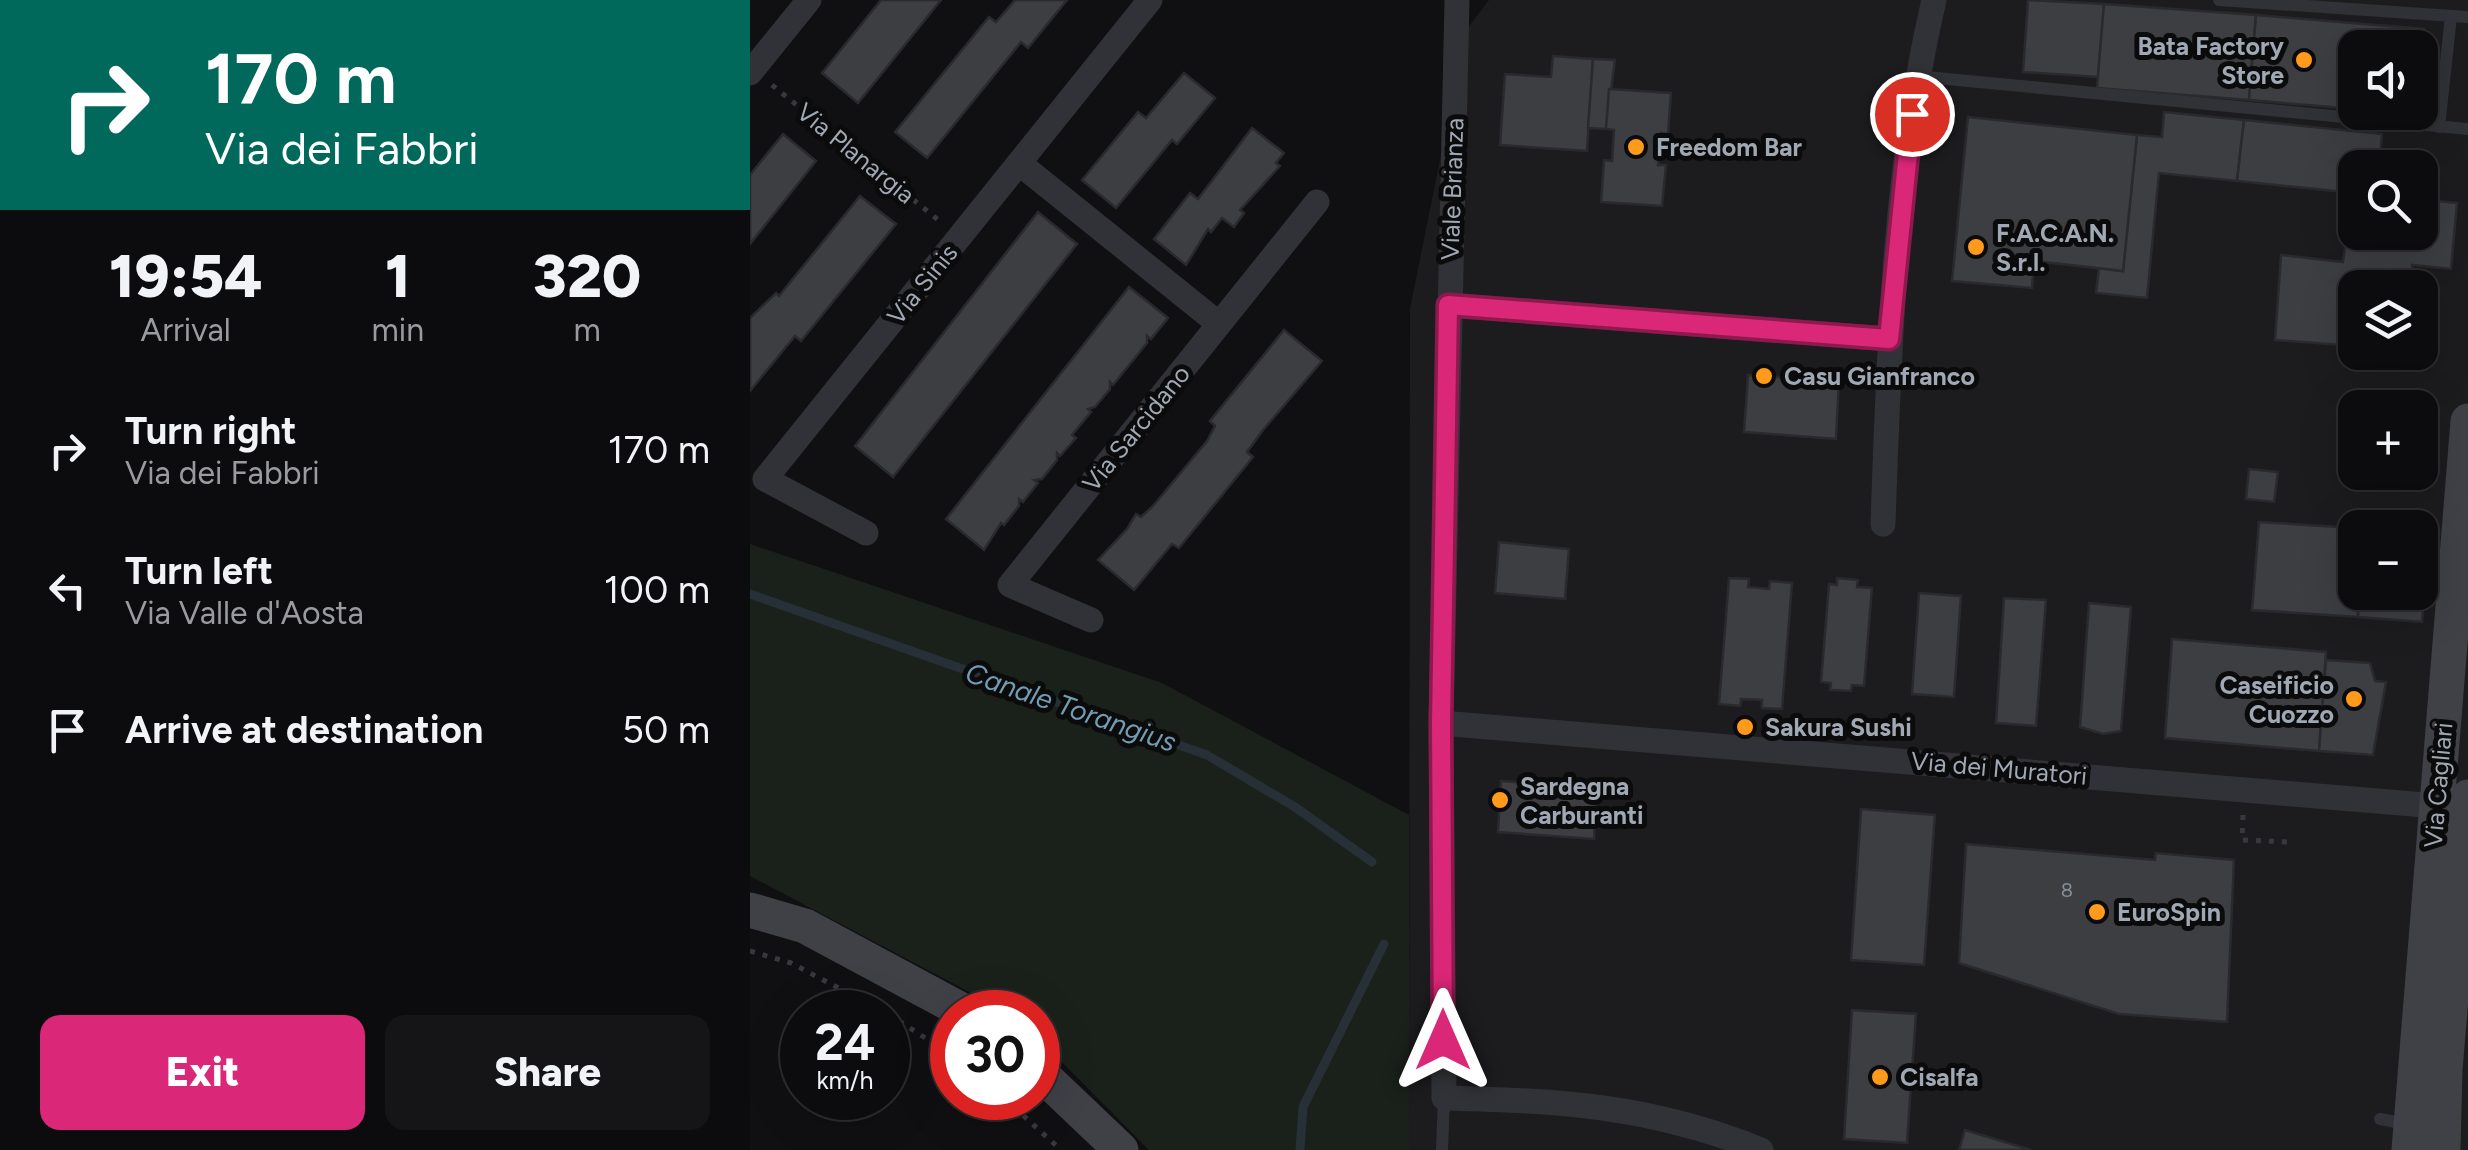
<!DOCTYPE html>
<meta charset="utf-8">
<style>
:root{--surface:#0c0c0e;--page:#151517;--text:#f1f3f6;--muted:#9a9b9e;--line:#2c2c2e;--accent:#db2777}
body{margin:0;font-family:Figtree,sans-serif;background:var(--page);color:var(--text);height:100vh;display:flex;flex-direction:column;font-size:38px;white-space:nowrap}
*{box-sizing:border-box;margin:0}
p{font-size:32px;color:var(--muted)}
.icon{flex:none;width:55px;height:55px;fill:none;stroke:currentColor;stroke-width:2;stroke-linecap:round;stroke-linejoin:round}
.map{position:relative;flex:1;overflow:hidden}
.side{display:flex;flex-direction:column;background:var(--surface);width:750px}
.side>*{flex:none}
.hud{background:#00695c;color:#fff;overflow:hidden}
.controls{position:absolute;left:1588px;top:30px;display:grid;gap:20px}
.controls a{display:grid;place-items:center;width:100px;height:100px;border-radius:20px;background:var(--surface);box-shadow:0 10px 40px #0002,0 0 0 2px var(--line);font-size:50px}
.speed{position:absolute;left:30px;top:990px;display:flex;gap:20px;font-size:50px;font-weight:700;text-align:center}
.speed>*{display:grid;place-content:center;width:130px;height:130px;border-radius:50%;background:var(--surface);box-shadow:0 10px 40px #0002,0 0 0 2px var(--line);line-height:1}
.speed small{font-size:25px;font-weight:400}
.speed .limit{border:15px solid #d22;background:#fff;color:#111}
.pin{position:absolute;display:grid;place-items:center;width:85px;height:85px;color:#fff;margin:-42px;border:5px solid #fff;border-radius:50%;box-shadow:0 2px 10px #0007}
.me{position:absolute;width:110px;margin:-55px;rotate:0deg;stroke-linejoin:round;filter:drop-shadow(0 0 8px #0008)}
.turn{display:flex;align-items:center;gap:35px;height:210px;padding:0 40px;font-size:45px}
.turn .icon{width:130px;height:130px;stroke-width:2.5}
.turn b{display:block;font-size:70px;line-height:85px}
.eta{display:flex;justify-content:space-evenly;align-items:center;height:170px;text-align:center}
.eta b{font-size:60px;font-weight:800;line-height:70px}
.button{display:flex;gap:20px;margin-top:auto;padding:20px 40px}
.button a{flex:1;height:115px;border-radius:20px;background:var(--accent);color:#fff;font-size:40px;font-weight:800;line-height:115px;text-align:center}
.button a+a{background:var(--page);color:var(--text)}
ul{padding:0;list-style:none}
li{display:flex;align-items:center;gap:30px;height:140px;padding:0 40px}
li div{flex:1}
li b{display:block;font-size:38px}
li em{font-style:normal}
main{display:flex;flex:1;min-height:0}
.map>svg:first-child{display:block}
.built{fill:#1c1c1f;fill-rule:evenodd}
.green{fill:#1a211a}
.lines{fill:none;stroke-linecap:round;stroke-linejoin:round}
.stream{stroke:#263036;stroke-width:9}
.building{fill:#3c3e42;stroke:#2a2a2e;stroke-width:2.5}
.path{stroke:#37393e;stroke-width:5;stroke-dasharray:5 8;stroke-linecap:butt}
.service{stroke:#313237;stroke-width:12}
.minor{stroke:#313237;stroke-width:25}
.secondary{stroke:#3f4147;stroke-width:35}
.route-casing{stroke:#8e194d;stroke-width:25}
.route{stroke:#db2777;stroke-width:18}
.poi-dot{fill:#ff9a1a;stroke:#0b0b0c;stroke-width:4}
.labels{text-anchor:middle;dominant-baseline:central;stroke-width:10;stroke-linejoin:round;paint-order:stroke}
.number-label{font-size:20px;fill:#878e98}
.poi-label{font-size:25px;font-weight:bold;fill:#a0a8b4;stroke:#0b0b0c;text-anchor:start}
.street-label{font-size:25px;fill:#a0a8b4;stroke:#0b0b0c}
.water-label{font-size:28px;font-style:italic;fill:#739cb2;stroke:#0b0b0c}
</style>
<main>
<section class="side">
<div class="hud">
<div class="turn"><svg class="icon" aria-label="right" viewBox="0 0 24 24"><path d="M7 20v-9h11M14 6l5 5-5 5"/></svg><div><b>170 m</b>Via dei Fabbri</div></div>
</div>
<div class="eta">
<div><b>19:54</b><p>Arrival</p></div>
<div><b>1</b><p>min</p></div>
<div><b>320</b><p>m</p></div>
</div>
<ul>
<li><svg class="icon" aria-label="right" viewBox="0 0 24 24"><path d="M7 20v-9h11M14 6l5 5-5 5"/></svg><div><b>Turn right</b><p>Via dei Fabbri</p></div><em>170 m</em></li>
<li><svg class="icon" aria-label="left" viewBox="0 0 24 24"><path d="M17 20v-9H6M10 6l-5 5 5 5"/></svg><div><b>Turn left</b><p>Via Valle d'Aosta</p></div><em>100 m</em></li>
<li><svg class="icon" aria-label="arrive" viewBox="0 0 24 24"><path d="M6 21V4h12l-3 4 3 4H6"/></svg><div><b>Arrive at destination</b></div><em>50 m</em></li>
</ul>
<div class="button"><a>Exit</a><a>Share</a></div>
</section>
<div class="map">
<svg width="1718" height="1150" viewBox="0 0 1718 1150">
<rect width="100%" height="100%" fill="#101012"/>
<path class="built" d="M739 0H1718V1150H659L660 309 716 30ZM1605 48H1670V112H1605ZM1605 168H1670V232H1605ZM1605 288H1670V352H1605ZM1605 408H1670V472H1605ZM1605 528H1670V592H1605Z"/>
<polygon class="green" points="0,544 412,683 659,815 659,1150 399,1150 288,1038 288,1012 257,1012 0,876"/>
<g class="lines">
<g class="stream">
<polyline points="0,594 457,755 545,807 622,862"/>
<polyline points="550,1150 553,1107 634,944"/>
</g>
</g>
<g class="building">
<polygon points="131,0 191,0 108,103 72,73"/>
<polygon points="265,0 317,0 278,48 271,42 177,158 145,132 239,17 246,22"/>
<polygon points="1278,0 1354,4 1348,77 1273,72"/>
<polygon points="1354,4 1506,15 1499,100 1347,88"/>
<polygon points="1506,15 1674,29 1670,73 1670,48 1605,48 1605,109 1499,100"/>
<polygon points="803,56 843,59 837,151 750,145 755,74 801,77"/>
<polygon points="843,59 865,60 856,129 838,128"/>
<polygon points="434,73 465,98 427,144 422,140 366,208 332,180 388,112 396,118"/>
<polygon points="859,89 921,93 918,134 911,133 908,165 916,165 912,206 851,202 854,160 862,161 864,130 856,129"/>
<polygon points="1414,112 1494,120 1487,181 1409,173 1397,298 1346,293 1349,268 1373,271 1387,135 1412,137"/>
<polygon points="1218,117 1387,135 1373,271 1284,261 1282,288 1202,281"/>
<polygon points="1494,120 1632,134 1629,168 1605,168 1605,193 1487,181"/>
<polygon points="502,128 534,153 526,163 530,166 490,210 494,213 484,227 472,218 461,232 458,229 436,265 404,239 440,193 448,199"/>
<polygon points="33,134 66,161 0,244 0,175"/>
<polygon points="110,196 146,224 51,341 45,336 0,391 0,318 26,293 29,296"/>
<polygon points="1670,199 1707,203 1701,269 1662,265 1664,288 1605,288 1605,346 1525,340 1531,255 1593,262 1596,241 1657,247 1659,232 1670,232"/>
<polygon points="288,212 327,244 143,477 105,446"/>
<polygon points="379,287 418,318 401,339 397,336 397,343 363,385 360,382 360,389 345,407 338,409 341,412 322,435 326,438 310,456 307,453 307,460 292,479 284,480 288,483 273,502 269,499 269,506 254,525 251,523 234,550 196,519"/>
<polygon points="534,330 572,361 513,430 497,452 503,457 429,548 422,544 384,590 348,560 377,529 386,514 391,517 403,506 457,441 465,426 460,421"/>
<polygon points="998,375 1089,381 1086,439 994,432"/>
<polygon points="1602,403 1649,408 1605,408 1605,419 1600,419"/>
<polygon points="1670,410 1689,411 1682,481 1642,472 1670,472"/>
<polygon points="1499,469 1528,472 1524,502 1496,499"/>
<polygon points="1509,522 1605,528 1608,617 1502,610"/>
<polygon points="749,542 819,549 815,599 745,593"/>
<polygon points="979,578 999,579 998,587 1019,589 1020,581 1042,583 1032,709 1012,708 1012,700 991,699 990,706 969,704"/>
<polygon points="1087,578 1108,580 1107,587 1122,588 1114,686 1102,685 1101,691 1080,690 1081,683 1071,682 1079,584 1087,585"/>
<polygon points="1610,592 1674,596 1672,622 1608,617"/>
<polygon points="1169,593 1211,596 1204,697 1162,694"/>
<polygon points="1254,598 1296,600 1286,726 1246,723"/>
<polygon points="1339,603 1381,607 1371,731 1353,734 1330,727"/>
<polygon points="1422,639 1576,652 1569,751 1415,738"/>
<polygon points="1576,660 1620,663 1625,681 1636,682 1623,755 1569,751"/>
<polygon points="751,781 847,788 844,839 748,832"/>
<polygon points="1111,809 1185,815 1174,965 1101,960"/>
<polygon points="1216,844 1405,860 1406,853 1484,860 1477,1022 1369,1014 1209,963"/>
<polygon points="1102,1010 1166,1014 1157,1143 1094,1139"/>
<polygon points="1215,1130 1281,1150 1209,1150"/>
</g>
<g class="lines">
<g class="path">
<polyline points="22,85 192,223"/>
<polyline points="1493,815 1492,840 1539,842"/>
<polyline points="0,951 41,963 134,1012"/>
<polyline points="138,1014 202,1055"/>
<polyline points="254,1098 311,1150"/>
</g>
<g class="service">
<polyline points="1469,0 1718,17"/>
<polyline points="1166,76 1718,129"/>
<polyline points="1689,127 1701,16"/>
<polyline points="1630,1119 1657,1124"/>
<polyline points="692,1150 694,1098"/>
</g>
<g class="minor">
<path d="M707 0 691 723 694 1098C812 1101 899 1105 1011 1150"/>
<polyline points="0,73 59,0"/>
<polyline points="269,163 469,324"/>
<polyline points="698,305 1139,339"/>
<path d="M1133 524C1139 349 1144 171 1184 0"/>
<polyline points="116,533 15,479 400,0"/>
<polyline points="341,620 260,585 567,202"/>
<polyline points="691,723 1687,806"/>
</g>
<g class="secondary">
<polyline points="0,910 55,926 215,1012"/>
<polyline points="288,1071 371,1150"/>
<polyline points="1659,1150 1718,421"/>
<polyline points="1693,1150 1695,1069 1718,797"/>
</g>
</g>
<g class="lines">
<g class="route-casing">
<polyline id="route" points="693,1040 691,723 698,305 1139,339 1162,114"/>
</g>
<use href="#route" class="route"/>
</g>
<g class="poi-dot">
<circle cx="1554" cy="60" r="10"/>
<circle cx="886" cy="147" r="10"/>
<circle cx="1226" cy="247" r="10"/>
<circle cx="1014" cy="376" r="10"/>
<circle cx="1604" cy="699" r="10"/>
<circle cx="995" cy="727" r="10"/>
<circle cx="750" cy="800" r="10"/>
<circle cx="1347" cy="912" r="10"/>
<circle cx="1130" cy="1077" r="10"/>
</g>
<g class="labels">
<g class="number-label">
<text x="1317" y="890">8</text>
</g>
<g class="poi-label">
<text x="1534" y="46" text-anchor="end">Bata Factory<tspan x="1534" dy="29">Store</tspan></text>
<text x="906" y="147">Freedom Bar</text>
<text x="1246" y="233">F.A.C.A.N.<tspan x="1246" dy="29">S.r.l.</tspan></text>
<text x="1034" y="376">Casu Gianfranco</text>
<text x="1584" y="685" text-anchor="end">Caseificio<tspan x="1584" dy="29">Cuozzo</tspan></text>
<text x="1015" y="727">Sakura Sushi</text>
<text x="770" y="786">Sardegna<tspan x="770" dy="29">Carburanti</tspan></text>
<text x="1367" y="912">EuroSpin</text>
<text x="1150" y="1077">Cisalfa</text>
</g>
<g class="street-label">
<text transform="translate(106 153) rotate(39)">Via Planargia</text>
<text transform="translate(702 189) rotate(-88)">Viale Brianza</text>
<text transform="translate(172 284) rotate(-51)">Via Sinis</text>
<text transform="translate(386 428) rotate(-51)">Via Sarcidano</text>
<text transform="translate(1249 768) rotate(5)">Via dei Muratori</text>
<text transform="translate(1688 785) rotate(-85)">Via Cagliari</text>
</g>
<g class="water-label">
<text transform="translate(321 707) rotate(19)">Canale Torangius</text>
</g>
</g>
</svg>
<div class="controls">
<a><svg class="icon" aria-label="sound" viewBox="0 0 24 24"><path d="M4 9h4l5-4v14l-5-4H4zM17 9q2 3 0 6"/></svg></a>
<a><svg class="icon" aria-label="search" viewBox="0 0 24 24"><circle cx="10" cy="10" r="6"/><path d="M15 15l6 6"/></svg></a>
<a><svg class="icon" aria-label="layers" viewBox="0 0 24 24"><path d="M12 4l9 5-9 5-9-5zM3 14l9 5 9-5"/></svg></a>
<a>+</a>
<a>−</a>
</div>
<div class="speed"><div>24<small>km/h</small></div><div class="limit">30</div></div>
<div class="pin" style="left:1162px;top:114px;background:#d93025"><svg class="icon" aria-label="arrive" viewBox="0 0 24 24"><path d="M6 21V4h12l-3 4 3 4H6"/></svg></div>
<svg class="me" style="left:693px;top:1040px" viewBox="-20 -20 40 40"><path d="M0-17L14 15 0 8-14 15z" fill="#db2777" stroke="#fff" stroke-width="4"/></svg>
</div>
</main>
